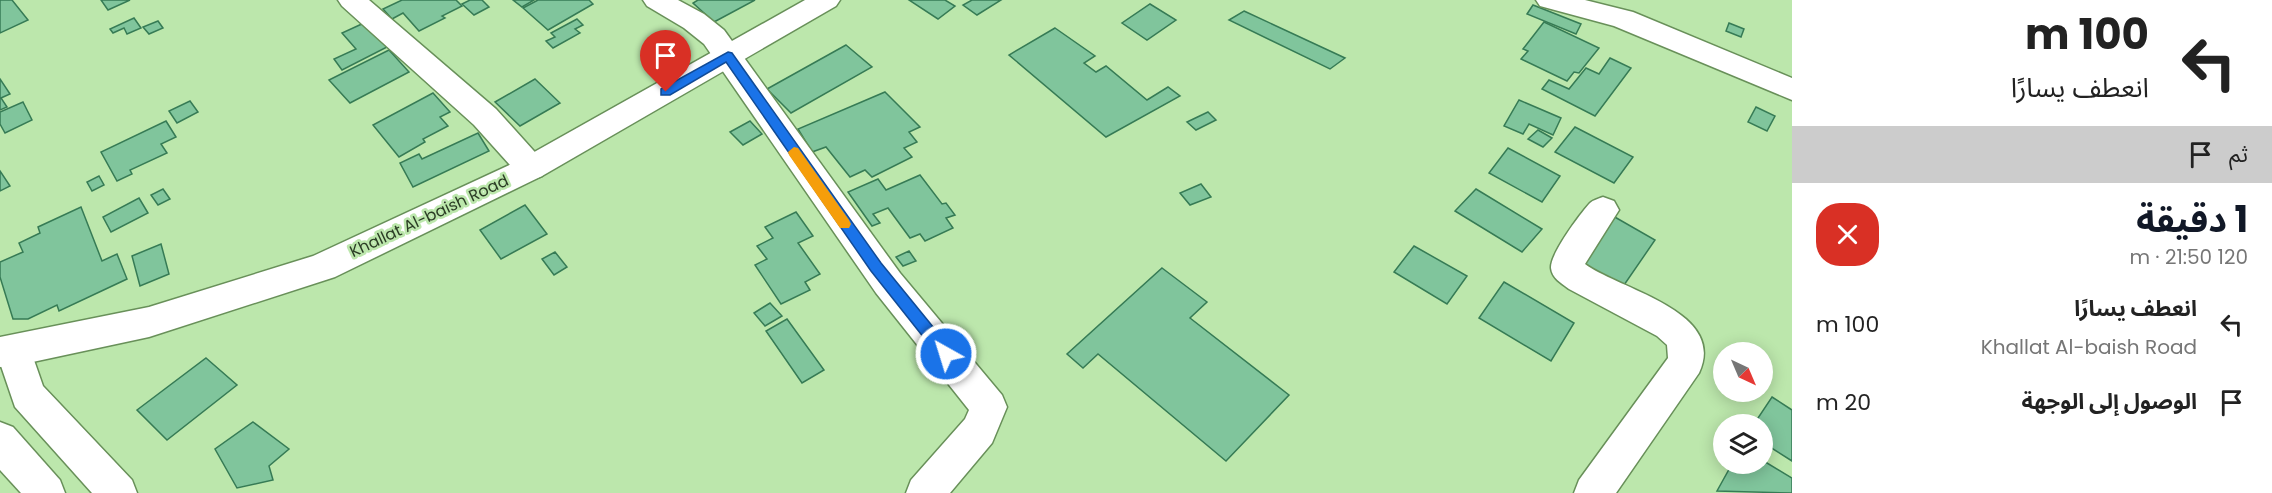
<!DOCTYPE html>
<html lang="ar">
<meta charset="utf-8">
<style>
:root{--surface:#fff;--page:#f2f2f2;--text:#222;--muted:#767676;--accent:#111827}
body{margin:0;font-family:Poppins,"Noto Sans Arabic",sans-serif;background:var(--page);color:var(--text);direction:rtl;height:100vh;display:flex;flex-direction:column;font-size:22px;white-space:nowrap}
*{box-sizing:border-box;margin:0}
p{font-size:20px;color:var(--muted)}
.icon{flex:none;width:33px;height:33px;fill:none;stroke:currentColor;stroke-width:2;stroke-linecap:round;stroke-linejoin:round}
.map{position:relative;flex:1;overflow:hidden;direction:ltr}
.sheet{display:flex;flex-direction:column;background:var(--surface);width:480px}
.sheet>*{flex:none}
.banner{background:#fff;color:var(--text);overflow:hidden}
.needle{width:39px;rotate:136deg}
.buttons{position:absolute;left:1713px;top:342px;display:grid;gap:12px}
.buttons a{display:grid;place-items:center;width:60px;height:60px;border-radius:50%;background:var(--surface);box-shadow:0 3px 15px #0003;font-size:30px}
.pin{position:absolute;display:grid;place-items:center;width:51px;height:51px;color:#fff;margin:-62px -26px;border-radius:50% 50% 50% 0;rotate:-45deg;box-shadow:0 0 6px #0007}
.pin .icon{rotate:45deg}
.me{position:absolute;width:66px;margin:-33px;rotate:321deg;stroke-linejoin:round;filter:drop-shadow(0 0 4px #0008)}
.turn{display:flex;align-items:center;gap:21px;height:126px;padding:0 24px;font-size:27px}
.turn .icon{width:78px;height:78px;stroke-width:2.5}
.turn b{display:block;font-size:42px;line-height:51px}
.then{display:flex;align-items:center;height:57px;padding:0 24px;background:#0003;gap:12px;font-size:22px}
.round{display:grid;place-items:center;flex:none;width:63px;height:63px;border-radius:24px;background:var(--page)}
.overview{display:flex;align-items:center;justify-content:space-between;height:102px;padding:0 24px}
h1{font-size:36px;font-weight:700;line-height:45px;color:var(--accent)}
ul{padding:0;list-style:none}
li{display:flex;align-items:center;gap:18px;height:78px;padding:0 24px}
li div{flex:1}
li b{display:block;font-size:22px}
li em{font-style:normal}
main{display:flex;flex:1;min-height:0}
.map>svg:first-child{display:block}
.building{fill:#80c59c;stroke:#367b55;stroke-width:1.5}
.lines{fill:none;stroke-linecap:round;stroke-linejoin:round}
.street-casing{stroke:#689059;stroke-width:3}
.secondary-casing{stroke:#689059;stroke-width:3}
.street{fill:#fff;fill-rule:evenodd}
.secondary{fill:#fff;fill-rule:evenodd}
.route{fill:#1a73e8;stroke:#114b97;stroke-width:1.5}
.slow{fill:#f59e0b}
.labels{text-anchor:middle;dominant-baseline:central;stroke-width:5;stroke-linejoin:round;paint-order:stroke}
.street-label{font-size:16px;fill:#2b3d25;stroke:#bce7ac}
</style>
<main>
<section class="sheet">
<div class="banner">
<div class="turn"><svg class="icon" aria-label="left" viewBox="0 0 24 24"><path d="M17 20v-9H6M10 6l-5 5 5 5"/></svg><div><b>100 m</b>انعطف يسارًا</div></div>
<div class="then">ثم<svg class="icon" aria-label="arrive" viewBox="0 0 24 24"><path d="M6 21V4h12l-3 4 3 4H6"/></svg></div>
</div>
<div class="overview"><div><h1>1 دقيقة</h1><p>120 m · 21:50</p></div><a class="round" style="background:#d93025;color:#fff"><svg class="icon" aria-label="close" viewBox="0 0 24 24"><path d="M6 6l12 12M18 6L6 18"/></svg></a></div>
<ul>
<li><svg class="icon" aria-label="left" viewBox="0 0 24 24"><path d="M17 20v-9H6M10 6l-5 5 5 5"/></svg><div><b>انعطف يسارًا</b><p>Khallat Al-baish Road</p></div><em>100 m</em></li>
<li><svg class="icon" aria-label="arrive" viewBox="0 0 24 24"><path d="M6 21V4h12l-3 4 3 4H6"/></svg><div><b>الوصول إلى الوجهة</b></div><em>20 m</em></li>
</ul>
</section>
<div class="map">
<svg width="1792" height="493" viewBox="0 0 1792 493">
<rect width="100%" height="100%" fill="#bce7ac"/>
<g class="building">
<polygon points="0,0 12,0 28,20 0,33"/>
<polygon points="101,0 130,0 108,10"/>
<polygon points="402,0 456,0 462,6 442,16 445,18 419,31 403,13 392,19 383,9"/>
<polygon points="470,0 482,0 489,7 474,15 462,4"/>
<polygon points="513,0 534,0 522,7"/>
<polygon points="538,0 589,0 593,4 548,30 523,8"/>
<polygon points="698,0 755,0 714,22 693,3"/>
<polygon points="909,0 945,0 955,6 938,19"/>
<polygon points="972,0 1001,0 977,15 963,5"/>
<polygon points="1150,4 1176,20 1147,40 1122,23"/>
<polygon points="1533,5 1581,24 1576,34 1527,14"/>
<polygon points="1244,11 1345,58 1330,69 1229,20"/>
<polygon points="134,18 141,28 127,34 124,28 113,33 110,29"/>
<polygon points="577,19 583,25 575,29 580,33 553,48 546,41 555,37 551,33"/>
<polygon points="158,21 163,28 149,34 143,27"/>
<polygon points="1544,22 1599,48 1579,73 1574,72 1567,81 1521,59 1528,51 1523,49"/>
<polygon points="364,23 387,47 342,70 334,59 356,49 342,33"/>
<polygon points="1729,23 1744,29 1741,37 1726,31"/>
<polygon points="1055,28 1095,56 1084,63 1096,72 1106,66 1147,100 1168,87 1180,96 1106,137 1009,55"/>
<polygon points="846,45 872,67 791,113 767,89"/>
<polygon points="389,50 409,72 350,103 329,80"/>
<polygon points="1610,58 1631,68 1595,116 1542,89 1549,80 1569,89 1586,68 1599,74"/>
<polygon points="0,79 10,94 1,98 7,107 0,110"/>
<polygon points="535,79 560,103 520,126 495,102"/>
<polygon points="885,92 920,127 909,132 917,142 904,148 912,157 872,177 865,170 850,177 826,147 812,152 798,129"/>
<polygon points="433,93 450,112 440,117 448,126 423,139 425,142 399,157 373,125"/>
<polygon points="1519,100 1561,118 1553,135 1529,124 1523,134 1504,126"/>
<polygon points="190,101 198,112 177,123 169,111"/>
<polygon points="23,102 32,120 5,133 0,124 0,112"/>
<polygon points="1756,107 1775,116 1767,131 1748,122"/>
<polygon points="1208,112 1216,120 1196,130 1187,122"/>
<polygon points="166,121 176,137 161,144 167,153 130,170 132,174 117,181 101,152"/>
<polygon points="750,121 762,134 743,145 730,132"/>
<polygon points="1575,127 1633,157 1614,183 1555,152"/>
<polygon points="1538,130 1552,138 1543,147 1528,139"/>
<polygon points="478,133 489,151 413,187 400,163 419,154 422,159"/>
<polygon points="1508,148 1560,176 1542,202 1489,173"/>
<polygon points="0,171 10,186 0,191"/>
<polygon points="920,175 942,204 946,203 955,215 946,218 953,228 925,241 920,234 910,238 888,208 873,214 880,223 872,226 848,192 878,179 886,190"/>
<polygon points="99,176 104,185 92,191 87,182"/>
<polygon points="1201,184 1211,197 1190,205 1180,193"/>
<polygon points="163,189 170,199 158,205 151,195"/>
<polygon points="1476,189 1542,229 1522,252 1455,211"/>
<polygon points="139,198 148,213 111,232 103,217"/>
<polygon points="525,205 547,234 501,259 480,230"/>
<polygon points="81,207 102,261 117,254 127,279 59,311 57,305 28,319 13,319 0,277 0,262 23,252 19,243 40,233 38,227"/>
<polygon points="796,212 813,236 798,243 820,274 805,282 810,290 781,304 755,265 767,259 757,246 773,238 765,227"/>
<polygon points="1606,212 1655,240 1622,288 1572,259"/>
<polygon points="161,244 169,274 140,286 132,256"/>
<polygon points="1414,246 1467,276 1447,304 1394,272"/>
<polygon points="909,251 916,261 903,266 896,257"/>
<polygon points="555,252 567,267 554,275 542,259"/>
<polygon points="1162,268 1207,302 1190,318 1289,395 1226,461 1098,354 1083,368 1067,354"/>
<polygon points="1504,282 1574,323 1551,361 1479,318"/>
<polygon points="770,303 782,316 765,326 754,313"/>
<polygon points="787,319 824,370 802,383 766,331"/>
<polygon points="206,358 237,385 167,440 137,410"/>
<polygon points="1772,397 1792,410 1792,461 1762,442 1762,424 1754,424"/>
<polygon points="253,422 289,449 269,466 273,480 237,488 215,449"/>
<polygon points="1762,460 1792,478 1792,493 1717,491 1732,464 1762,464"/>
</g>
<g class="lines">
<g class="street-casing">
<g id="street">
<polygon points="338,0 369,0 496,109 542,160 547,168 542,176 531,180 520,176 474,125 342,6"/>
<polygon points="643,0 678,0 704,14 724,30 900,273 1002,395 1007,407 992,443 950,493 906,493 911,480 965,419 969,410 876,293 704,44 684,28 647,6"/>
<polygon points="1536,0 1585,0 1633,12 1792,78 1792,100 1614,26 1540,6"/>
<path d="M1603 197 1614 201 1619 210 1585 264C1620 290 1728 311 1699 373L1616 493H1574L1579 480 1668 358 1667 345 1657 336 1569 289C1561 283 1552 278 1551 268 1550 254 1580 214 1590 203 1593 200 1598 199 1603 197Z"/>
<polygon points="14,336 27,340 43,386 132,480 137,493 92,493 15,407 0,363 1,340"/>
<polygon points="0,422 13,427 60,480 65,493 21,493 0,470"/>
</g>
</g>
<g class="secondary-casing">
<polygon id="secondary" points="805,0 840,0 836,6 542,176 335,277 149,337 14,366 0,367 0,337 149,307 313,256 520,160"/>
</g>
<use href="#street" class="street"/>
<use href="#secondary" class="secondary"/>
</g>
<polygon class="route" points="728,52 732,53 881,263 951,349 953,354 951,358 946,360 940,358 871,271 726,62 670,95 661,95 661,89"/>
<polygon class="slow" points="794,147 798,148 849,220 851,224 849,228 840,228 789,155 788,152"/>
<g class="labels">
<g class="street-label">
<text transform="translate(429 216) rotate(-25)">Khallat Al-baish Road</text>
</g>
</g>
</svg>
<div class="buttons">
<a><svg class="needle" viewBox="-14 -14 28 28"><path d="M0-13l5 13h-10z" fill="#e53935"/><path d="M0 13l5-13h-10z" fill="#767676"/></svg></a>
<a><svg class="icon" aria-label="layers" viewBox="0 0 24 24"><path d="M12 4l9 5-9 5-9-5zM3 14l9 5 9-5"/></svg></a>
</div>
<div class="pin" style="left:666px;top:92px;background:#d93025"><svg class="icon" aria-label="arrive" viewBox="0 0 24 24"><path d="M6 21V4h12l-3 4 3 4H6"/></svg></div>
<svg class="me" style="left:946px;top:354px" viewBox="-20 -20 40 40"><circle r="17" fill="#1a73e8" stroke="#fff" stroke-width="3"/><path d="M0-11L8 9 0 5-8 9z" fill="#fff"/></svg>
</div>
</main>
